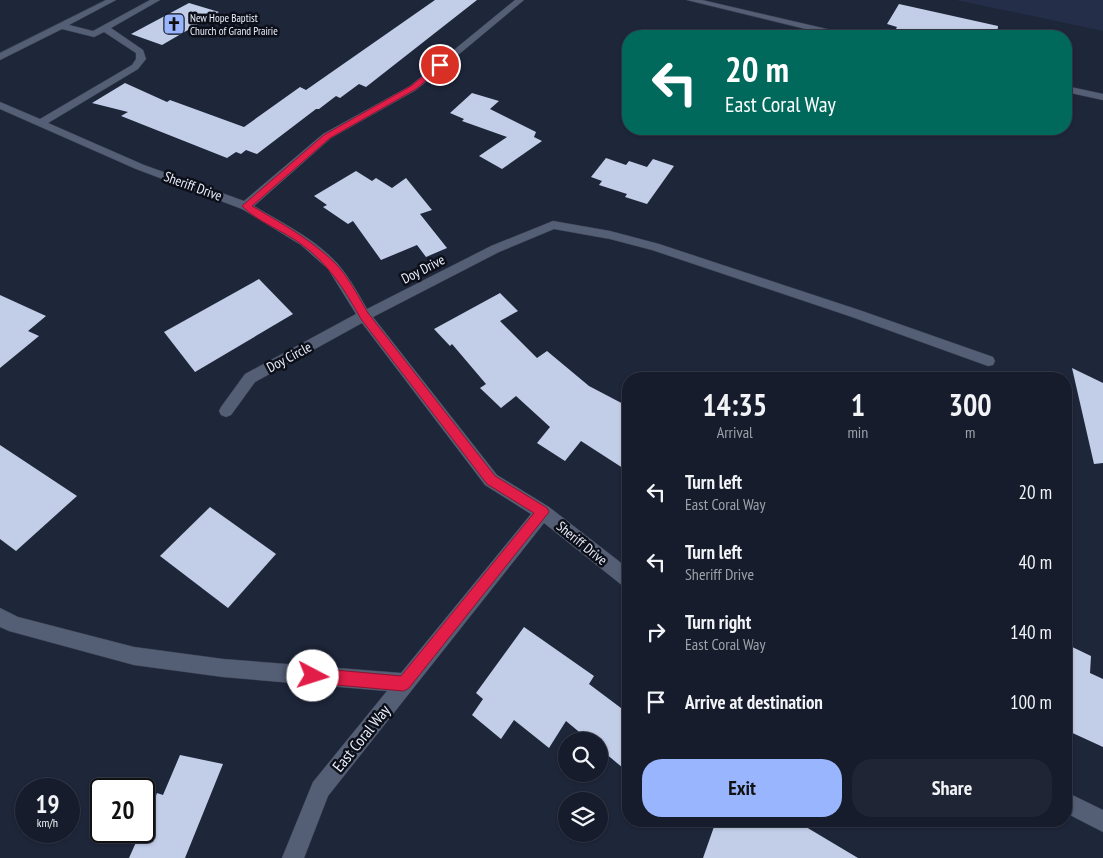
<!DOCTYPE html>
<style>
:root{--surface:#161c2c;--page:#1f2534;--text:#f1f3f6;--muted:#9ea1a9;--line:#353a48;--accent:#99b5fd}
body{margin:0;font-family:"PT Sans Narrow",sans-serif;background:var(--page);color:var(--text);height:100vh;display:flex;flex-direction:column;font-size:19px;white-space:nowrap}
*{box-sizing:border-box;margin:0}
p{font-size:16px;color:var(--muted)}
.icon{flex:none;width:28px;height:28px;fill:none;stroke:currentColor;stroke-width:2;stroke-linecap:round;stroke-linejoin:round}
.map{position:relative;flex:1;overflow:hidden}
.side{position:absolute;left:622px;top:372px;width:450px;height:455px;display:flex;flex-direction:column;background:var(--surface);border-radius:20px;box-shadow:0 1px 4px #0004,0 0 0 1px var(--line)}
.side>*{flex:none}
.guide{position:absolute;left:622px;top:30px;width:450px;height:105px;border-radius:20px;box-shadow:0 1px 4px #0004,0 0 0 1px var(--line);background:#00695c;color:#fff;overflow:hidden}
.tools{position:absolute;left:558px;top:732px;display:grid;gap:10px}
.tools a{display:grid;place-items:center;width:50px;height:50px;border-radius:50%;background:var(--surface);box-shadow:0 1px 4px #0004,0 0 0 1px var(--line);font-size:25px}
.speed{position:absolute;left:15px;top:778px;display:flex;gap:10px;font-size:25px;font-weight:700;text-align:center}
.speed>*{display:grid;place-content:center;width:65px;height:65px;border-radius:50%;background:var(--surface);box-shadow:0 1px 4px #0004,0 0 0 1px var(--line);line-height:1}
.speed small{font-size:12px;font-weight:400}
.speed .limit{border:2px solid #111;border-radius:8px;background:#fff;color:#111}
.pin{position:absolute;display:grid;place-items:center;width:42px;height:42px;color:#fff;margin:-21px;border:2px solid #fff;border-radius:50%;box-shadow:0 1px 5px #0007}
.me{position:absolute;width:55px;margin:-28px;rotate:95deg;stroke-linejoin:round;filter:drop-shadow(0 0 4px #0008)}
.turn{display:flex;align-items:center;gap:18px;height:105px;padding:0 20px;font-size:22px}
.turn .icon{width:65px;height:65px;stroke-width:2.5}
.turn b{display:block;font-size:35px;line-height:42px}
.eta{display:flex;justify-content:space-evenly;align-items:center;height:85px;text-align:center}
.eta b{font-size:30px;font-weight:800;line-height:35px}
.primary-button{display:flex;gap:10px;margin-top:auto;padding:10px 20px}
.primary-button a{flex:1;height:58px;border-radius:20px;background:var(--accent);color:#111;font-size:20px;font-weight:800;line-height:58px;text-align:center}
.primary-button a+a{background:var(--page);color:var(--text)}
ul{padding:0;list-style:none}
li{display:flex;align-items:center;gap:15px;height:70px;padding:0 20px}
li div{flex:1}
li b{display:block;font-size:19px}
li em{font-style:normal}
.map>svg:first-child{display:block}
.built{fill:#242e48}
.building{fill:#c2cde8}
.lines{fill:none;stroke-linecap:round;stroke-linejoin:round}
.minor-casing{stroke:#3a4051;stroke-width:1}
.minor{fill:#545e75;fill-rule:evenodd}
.route{fill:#e11d48;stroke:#92132f}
.labels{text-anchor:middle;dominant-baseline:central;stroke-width:5;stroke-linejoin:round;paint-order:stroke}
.far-poi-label{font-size:11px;fill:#e9effd;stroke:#0c0f18;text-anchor:start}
.street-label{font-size:14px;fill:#e9effd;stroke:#0c0f18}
.near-street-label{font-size:16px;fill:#e9effd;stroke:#0c0f18}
</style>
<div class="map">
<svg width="1103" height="858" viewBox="0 0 1103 858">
<rect width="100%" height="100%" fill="#1e263a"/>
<polygon class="built" points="956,0 1103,0 1103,31 1028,15"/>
<g class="building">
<polygon points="435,0 477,0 366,87 359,84 340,98 336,96 319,109 316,109 257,154 246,150 241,154 236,152 227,158 121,116 128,112 92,103 125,83 167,102 170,100 244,127 300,87 306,90"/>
<polygon points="189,3 219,12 162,45 131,34"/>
<polygon points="899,4 998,26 997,36 927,36 896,29 897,27 887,24"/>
<polygon points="472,93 499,101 490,109 536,132 534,137 542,141 502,169 479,156 507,137 462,121 464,119 450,113"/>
<polygon points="606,158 626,165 629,161 647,167 653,159 674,166 647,204 625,197 627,194 599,185 602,181 591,177"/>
<polygon points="356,171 372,181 376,178 392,188 406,178 432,210 420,214 447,248 426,257 417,245 381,260 353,221 348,224 323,207 327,205 314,196"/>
<polygon points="259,279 293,314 195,372 164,332"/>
<polygon points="500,293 518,311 500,321 537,358 547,351 589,386 629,407 629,472 581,441 565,461 537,443 550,427 516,396 501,408 480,388 486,384 452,344 450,346 434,329"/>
<polygon points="0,295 46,316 28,331 39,336 0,368"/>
<polygon points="1072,368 1103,383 1103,463 1094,464"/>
<polygon points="0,445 77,496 16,551 0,539"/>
<polygon points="210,507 276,554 228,608 160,556"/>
<polygon points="524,627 594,676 589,684 629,714 629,773 599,748 599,741 590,741 566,721 549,748 514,720 501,739 472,715 483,699 476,693"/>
<polygon points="1066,644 1091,656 1090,673 1103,679 1103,747 1066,730"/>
<polygon points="180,755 223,764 185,858 129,858 141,831 144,831 144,825 157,793 163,795"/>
<polygon points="716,821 796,821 858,858 703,858"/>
</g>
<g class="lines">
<g class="minor-casing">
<g id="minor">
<path d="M106 0H116L69 25 93 31 150 0H160L111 28 143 50 146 59 138 69 48 123 144 165 244 201 323 134 410 86 515 0H524L416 90 331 138 254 206C282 223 314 238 337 263 349 277 358 293 367 309L491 246 553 221 610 231 659 244 862 311 993 357 995 361 993 365 988 366 852 317 652 250 610 239 554 229 499 252 373 317 497 475 549 507 629 569V588L623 586 544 523 328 796 304 858H282L313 782 387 691 223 677 134 665 9 631 0 627V608L18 617 134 647 223 659 401 673 531 514 485 485 362 323 255 382 231 415 226 417 221 415 219 411 221 407 245 374 356 314 328 269 301 245 242 209 136 169 0 109V102L40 119 132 65 136 59V53L104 32 94 37 62 29 0 60V53Z"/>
<polygon points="687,0 702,0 844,33 848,36 834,36"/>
<polygon points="1066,86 1103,94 1103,100 1066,92"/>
<polygon points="1066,792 1103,810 1103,832 1066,813"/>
</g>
</g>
<use href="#minor" class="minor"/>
</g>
<path class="route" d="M438 64 444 65 416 89 330 138 252 206C281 223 310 239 334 262 348 276 358 296 368 313L495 476 547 508 549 512 409 688 404 691 313 683 308 681 306 676 308 671 313 668 401 676 534 513 487 484 361 319C345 290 328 263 301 244 284 231 256 221 242 206L324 135 411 86Z"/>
<defs>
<g id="church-square" transform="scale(1.125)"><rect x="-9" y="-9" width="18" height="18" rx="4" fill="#99b5fd" stroke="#0c0f18"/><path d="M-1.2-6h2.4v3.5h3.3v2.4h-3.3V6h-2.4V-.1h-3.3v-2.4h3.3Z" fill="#111"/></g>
</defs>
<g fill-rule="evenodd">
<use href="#church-square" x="174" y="24"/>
</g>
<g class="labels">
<g class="far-poi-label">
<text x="190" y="18">New Hope Baptist<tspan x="190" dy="13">Church of Grand Prairie</tspan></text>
</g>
<g class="street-label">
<text transform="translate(193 186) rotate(20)">Sheriff Drive</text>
<text transform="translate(423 269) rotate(-27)">Doy Drive</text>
<text transform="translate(289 357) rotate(-28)">Doy Circle</text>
<text transform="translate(582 543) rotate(39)">Sheriff Drive</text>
</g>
<g class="near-street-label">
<text transform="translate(361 738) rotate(-51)">East Coral Way</text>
</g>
</g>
</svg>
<div class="tools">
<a><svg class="icon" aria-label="search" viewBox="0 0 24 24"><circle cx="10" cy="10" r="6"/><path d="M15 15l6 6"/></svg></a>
<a><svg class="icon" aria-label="layers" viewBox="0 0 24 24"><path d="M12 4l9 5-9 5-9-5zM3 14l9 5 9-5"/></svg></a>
</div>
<div class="speed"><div>19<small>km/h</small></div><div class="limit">20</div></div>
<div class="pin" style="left:440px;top:65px;background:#d93025"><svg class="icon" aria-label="arrive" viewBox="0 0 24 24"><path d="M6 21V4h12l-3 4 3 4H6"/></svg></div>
<svg class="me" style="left:313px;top:676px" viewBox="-20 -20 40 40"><circle r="19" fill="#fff"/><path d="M0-13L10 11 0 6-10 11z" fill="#e11d48"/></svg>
<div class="guide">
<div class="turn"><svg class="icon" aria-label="left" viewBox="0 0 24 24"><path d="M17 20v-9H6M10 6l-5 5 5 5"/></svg><div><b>20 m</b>East Coral Way</div></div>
</div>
<section class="side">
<div class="eta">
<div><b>14:35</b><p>Arrival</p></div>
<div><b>1</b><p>min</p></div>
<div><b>300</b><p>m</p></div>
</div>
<ul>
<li><svg class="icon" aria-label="left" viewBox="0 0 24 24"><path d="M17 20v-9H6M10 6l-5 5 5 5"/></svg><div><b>Turn left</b><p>East Coral Way</p></div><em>20 m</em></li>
<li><svg class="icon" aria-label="left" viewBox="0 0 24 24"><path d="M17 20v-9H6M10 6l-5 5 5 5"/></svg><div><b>Turn left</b><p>Sheriff Drive</p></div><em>40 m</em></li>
<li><svg class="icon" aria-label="right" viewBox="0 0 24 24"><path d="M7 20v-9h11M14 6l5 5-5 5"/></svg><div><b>Turn right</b><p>East Coral Way</p></div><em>140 m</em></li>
<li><svg class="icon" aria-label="arrive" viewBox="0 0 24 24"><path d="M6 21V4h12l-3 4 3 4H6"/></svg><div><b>Arrive at destination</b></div><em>100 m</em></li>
</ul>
<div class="primary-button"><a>Exit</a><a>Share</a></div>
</section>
</div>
